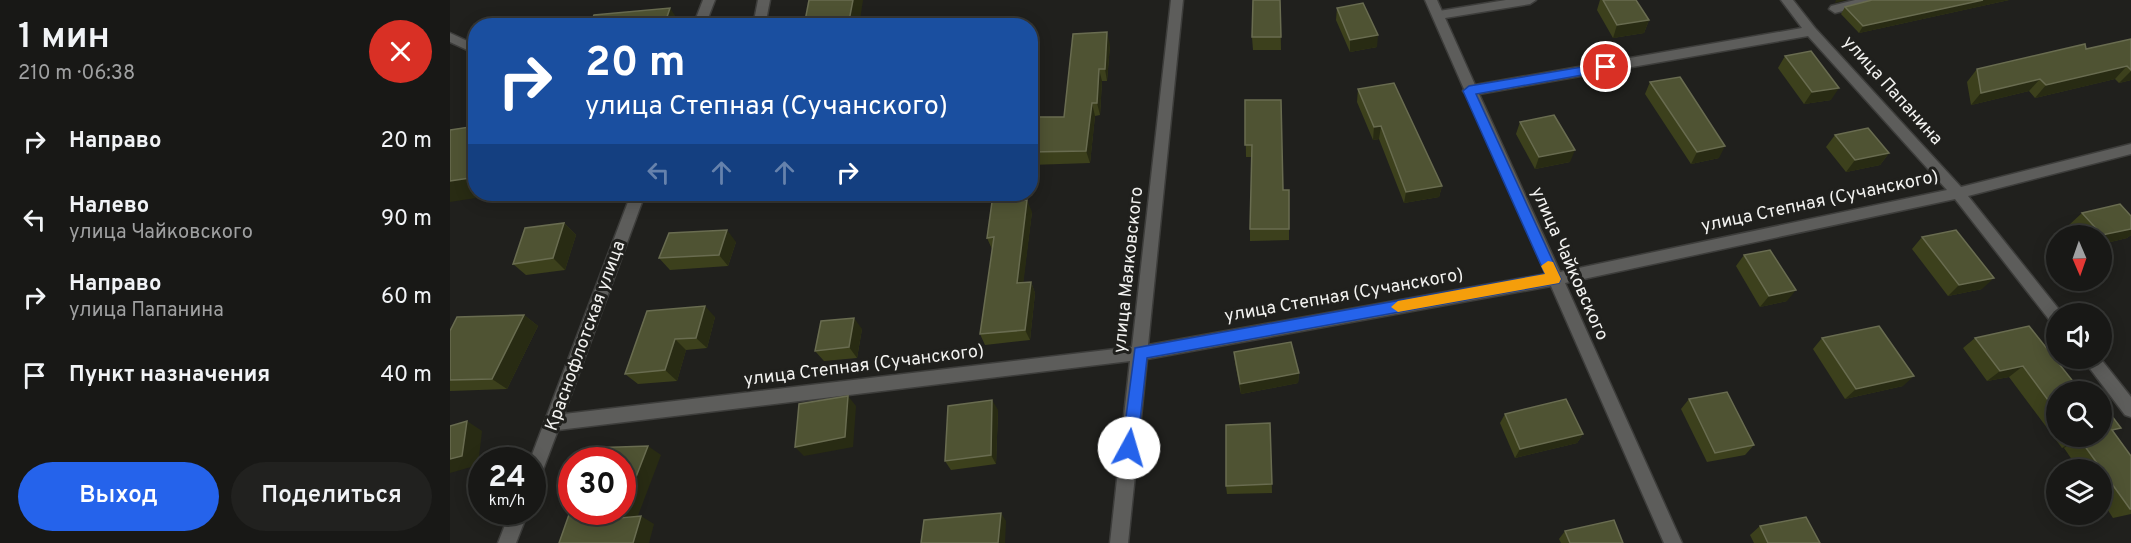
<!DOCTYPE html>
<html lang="ru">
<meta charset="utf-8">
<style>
:root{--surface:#181816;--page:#21211f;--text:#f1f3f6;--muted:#9fa0a1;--line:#363735;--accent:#2563eb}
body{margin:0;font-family:Overpass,sans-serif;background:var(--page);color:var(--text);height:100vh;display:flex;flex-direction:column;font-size:22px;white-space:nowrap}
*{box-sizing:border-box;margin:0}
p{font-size:20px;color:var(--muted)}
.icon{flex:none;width:33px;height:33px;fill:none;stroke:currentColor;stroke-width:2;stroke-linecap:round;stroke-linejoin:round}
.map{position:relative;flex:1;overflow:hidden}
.sheet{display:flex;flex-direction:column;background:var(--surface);width:450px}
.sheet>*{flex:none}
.banner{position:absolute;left:18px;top:18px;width:570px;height:183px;border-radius:24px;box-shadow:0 3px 15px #0003,0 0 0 2px var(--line);background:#1a4fa0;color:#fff;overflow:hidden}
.needle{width:39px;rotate:178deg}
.tools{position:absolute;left:1596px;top:225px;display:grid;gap:12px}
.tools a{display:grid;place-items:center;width:66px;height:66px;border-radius:50%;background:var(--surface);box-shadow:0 3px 15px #0003,0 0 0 2px var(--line);font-size:30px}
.speed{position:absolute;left:18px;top:447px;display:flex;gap:12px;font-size:30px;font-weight:700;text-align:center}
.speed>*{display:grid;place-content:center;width:78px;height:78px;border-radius:50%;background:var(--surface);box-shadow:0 3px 15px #0003,0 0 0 2px var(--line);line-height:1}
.speed small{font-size:15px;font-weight:400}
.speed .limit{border:9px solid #d22;background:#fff;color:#111}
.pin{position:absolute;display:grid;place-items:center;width:51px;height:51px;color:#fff;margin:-26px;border:3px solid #fff;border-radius:50%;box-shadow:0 2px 6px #0007}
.me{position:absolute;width:66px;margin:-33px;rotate:6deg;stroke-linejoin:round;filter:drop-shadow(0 0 4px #0008)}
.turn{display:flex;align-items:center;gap:21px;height:126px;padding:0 18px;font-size:27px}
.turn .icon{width:78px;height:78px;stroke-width:2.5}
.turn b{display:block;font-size:42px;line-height:51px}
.lanes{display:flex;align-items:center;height:57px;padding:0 18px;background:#0003;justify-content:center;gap:30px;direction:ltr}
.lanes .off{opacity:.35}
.round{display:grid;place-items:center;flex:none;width:63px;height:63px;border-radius:32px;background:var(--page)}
.summary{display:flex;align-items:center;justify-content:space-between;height:102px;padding:0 18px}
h1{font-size:36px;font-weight:600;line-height:45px}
.cta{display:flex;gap:12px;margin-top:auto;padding:12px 18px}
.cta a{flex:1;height:69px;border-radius:36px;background:var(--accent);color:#fff;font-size:24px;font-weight:600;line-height:69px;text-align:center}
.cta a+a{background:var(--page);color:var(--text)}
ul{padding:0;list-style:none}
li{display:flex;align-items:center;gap:18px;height:78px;padding:0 18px}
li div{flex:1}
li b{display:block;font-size:22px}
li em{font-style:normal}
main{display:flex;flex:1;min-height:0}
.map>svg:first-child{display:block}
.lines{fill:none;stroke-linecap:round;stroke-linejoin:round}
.lane-casing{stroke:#3d3d3b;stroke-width:3}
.street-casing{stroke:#3d3d3b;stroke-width:3}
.lane{fill:#5d5d5b;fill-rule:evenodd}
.street{fill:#5d5d5b;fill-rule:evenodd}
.wall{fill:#3c401c}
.shaded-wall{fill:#282b13}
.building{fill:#4f5333;stroke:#696c50;stroke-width:1.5}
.route{fill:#2563eb;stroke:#184099;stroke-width:1.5}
.slow{fill:#f59e0b}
.labels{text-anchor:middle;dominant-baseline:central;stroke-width:6;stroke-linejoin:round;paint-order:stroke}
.street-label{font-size:18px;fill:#f2f2f0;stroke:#20201d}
</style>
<main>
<section class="sheet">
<div class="summary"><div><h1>1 мин</h1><p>210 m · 06:38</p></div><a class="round" style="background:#d93025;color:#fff"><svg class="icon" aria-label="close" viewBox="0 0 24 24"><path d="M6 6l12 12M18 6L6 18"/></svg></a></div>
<ul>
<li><svg class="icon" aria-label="right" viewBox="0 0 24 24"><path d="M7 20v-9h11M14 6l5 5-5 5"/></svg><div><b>Направо</b></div><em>20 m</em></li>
<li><svg class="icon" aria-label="left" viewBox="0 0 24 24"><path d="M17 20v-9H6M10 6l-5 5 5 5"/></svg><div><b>Налево</b><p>улица Чайковского</p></div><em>90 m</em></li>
<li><svg class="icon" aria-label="right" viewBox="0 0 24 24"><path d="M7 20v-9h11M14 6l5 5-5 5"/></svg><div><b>Направо</b><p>улица Папанина</p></div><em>60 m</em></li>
<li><svg class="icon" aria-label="arrive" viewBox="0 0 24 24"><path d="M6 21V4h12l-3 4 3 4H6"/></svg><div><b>Пункт назначения</b></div><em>40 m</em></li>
</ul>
<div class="cta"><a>Выход</a><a>Поделиться</a></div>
</section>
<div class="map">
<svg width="1681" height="543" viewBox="0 0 1681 543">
<rect width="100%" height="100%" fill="#20201d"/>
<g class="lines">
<g class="lane-casing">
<g id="lane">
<polygon points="308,0 320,0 315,26 303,26"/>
<polygon points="1056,0 1086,0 1080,4 989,19 983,15 989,11"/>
<polygon points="1405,0 1426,0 1424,3 1385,13 1379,9 1381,6"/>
<polygon points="0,33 26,45 26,54 0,42"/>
</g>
</g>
<g class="street-casing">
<g id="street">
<polygon points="253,0 265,0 255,26 243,26"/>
<path d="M721 0H733L698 345 1096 274 1017 95 1013 91 1014 89 975 0H987L1025 85 1352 28 1331 0H1343L1365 28 1511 187 1681 144V154L1518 196 1611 312 1606 314V324L1601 322 1505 199 1115 283 1232 543H1214L1101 286 697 359 678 543H660L680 361 108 430 88 483 82 485V460H80L181 194H195L114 414 682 347ZM1358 36 1497 190 1110 272 1029 94Z"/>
<polygon points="1632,358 1650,358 1681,397 1681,417 1675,415"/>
<polygon points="60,512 78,512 66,543 48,543"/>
</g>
</g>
<use href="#lane" class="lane"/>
<use href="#street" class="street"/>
</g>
<g class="wall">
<polygon points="830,0 831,50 803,50 802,37"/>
<polygon points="1150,0 1186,0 1199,20 1194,33 1163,38 1147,10"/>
<polygon points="1422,0 1559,0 1409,33 1391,14 1395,7"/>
<polygon points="887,8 927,47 900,52 886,20"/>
<polygon points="1681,39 1681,80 1669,83 1665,79 1585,98 1579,91 1521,105 1517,82 1527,69 1636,49"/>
<polygon points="660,45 657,81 652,81 650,115 645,116 640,163 580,165 580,122 614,117"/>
<polygon points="1335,56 1381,100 1354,104 1328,68"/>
<polygon points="1200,82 1269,158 1241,164 1195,94"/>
<polygon points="908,89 992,186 989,197 954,203 929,139 923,140 907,102"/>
<polygon points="795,100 833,190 839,190 839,240 800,241 800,229 802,157 796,157"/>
<polygon points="1070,122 1120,162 1085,169 1066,134"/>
<polygon points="1385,135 1439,153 1430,165 1396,172 1376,147"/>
<polygon points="219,194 268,194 267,199 225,201"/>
<polygon points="582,212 573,282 581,282 585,293 580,340 535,345 530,334 543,249 542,249 537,238"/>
<polygon points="1632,213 1681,216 1681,235 1677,238 1652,244 1652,236 1629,236 1619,225"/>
<polygon points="114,223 126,235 115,270 76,275 63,264"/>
<polygon points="1472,237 1532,289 1498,296 1462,249"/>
<polygon points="286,242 278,266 220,270 209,258"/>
<polygon points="1294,255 1337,301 1310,307 1286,266"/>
<polygon points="197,311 265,317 257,348 236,350 227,381 188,384 175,374"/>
<polygon points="74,315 88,326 57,389 0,391 0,331"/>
<polygon points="412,329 407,358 374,361 365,351"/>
<polygon points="1372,338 1453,386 1395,399 1363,349"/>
<polygon points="1525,338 1629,389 1642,392 1606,392 1606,436 1652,436 1664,433 1681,456 1681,514 1663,518 1652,501 1652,470 1629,470 1614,448 1612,448 1559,377 1537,381 1513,348"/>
<polygon points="784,352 849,373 848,383 791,394 785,363"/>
<polygon points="1239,399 1304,445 1295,455 1257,462 1231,409"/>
<polygon points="548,410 546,464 501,470 495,461"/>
<polygon points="1055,414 1133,434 1127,443 1065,458 1050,423"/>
<polygon points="820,423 822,493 777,494 776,486"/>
<polygon points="1310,526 1370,543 1304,543 1300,535"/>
<polygon points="1115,531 1173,543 1111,543 1109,539"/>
</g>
<g class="shaded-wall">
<polygon points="403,0 413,0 409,26 398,26"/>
<polygon points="1386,0 1396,0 1385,3"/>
<polygon points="1533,0 1559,0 1409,33 1413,26"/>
<polygon points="220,8 232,26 214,26"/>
<polygon points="1199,20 1194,33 1163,38 1167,25"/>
<polygon points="657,32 660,45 657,81 655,69"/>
<polygon points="928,35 927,47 900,52 900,40"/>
<polygon points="1677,66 1665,79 1585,98 1596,85"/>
<polygon points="649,69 652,81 650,115 647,103"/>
<polygon points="1681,71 1681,80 1669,83"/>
<polygon points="1590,79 1579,91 1521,105 1531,93"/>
<polygon points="1389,88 1381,100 1354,104 1362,92"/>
<polygon points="642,103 645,116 640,163 636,151"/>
<polygon points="931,126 929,139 923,140 924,127"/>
<polygon points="1275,146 1269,158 1241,164 1247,152"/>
<polygon points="1125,150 1120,162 1085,169 1089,157"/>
<polygon points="1439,153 1430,165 1396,172 1405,160"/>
<polygon points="26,177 26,194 51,194 0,202 0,181"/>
<polygon points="992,186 989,197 954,203 956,192"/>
<polygon points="263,194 268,194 267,199"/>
<polygon points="577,200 582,212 572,294 567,283"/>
<polygon points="114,223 126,235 115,270 103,258"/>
<polygon points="1681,229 1681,235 1677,238 1652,244 1652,235"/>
<polygon points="277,230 286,242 278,266 269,255"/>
<polygon points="1544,278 1532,289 1498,296 1509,285"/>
<polygon points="581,282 585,293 580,340 575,330"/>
<polygon points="1346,290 1337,301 1310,307 1319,296"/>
<polygon points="255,306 265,317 257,348 246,338"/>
<polygon points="74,315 88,326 57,389 42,379"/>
<polygon points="404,318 412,329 407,358 399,347"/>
<polygon points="225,339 236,350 227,381 215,370"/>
<polygon points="1573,366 1559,377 1537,381 1550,371"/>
<polygon points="849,373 848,383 791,394 790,384"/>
<polygon points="1464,376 1453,386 1395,399 1406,389"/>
<polygon points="398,396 406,406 403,447 354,456 345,447"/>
<polygon points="542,400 548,410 546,464 541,455"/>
<polygon points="17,421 32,431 28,465 0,473 0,459"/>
<polygon points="1133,434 1127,443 1065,458 1070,449"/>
<polygon points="1629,438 1614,448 1612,448 1627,439"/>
<polygon points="198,446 211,455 184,526 170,518"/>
<polygon points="551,513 556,521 555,543 548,543"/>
<polygon points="191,516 204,524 199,543 183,543"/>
</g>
<g class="building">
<polygon points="359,0 403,0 398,26 354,26"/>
<polygon points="803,0 830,0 831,37 802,37"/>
<polygon points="1153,0 1186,0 1199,20 1167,25"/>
<polygon points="1422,0 1533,0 1413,26 1395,7"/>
<polygon points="913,3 928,35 900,40 887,8"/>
<polygon points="220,8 214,26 139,26 144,15"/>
<polygon points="657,32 655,69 649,69 647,103 642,103 636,151 580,152 580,122 582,122 582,117 614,117 623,34"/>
<polygon points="1681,39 1681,70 1677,66 1596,85 1590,79 1531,93 1527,69 1635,44 1636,49"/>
<polygon points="1361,51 1389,88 1362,92 1335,56"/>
<polygon points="1230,77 1275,146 1247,152 1200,82"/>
<polygon points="944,83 992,186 956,192 931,126 924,127 908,89"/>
<polygon points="795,100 831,100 833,190 839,190 839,229 800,229 802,145 795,145"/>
<polygon points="1104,115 1125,150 1089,157 1070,122"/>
<polygon points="26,126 26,177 0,181 0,130"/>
<polygon points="1418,128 1439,153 1405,160 1385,135"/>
<polygon points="577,200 567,283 581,282 575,330 530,334 544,237 537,238 542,202"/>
<polygon points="1670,204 1681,216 1681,229 1652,235 1632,213"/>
<polygon points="114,223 103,258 63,264 75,228"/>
<polygon points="277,230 269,255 209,258 219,233"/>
<polygon points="1506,230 1544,278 1509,285 1472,237"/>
<polygon points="1320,250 1346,290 1319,296 1294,255"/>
<polygon points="255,306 246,338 225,339 215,370 175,374 197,311"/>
<polygon points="74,315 42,379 0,380 0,331 7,317"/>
<polygon points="404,318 399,347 365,351 371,321"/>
<polygon points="1429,326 1464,376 1406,389 1372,338"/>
<polygon points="1579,326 1629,389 1639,387 1642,392 1606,392 1606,411 1573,366 1550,371 1525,338"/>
<polygon points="841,342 849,373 790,384 784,352"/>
<polygon points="1277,392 1304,445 1265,453 1239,399"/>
<polygon points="398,396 395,437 345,447 349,404"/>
<polygon points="1116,399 1133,434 1070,449 1055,414"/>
<polygon points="542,400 541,455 495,461 498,406"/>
<polygon points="1652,403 1671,428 1662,430 1681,456 1681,509 1680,509 1629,438 1627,439 1625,436 1652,436"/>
<polygon points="17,421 12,456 0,459 0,426"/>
<polygon points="820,423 822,484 776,486 776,425"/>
<polygon points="198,446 170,518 191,516 183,543 109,543 122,506 122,512 172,512 172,460 134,460 139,448"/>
<polygon points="551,513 548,543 471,543 474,520"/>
<polygon points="1356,517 1370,543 1318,543 1310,526"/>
<polygon points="1164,520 1173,543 1120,543 1115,531"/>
</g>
<polygon class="route" points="1156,63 1162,67 1160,70 1026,94 1111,279 1109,283 697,358 687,448 685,453 674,453 672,448 685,348 1095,274 1013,91 1019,86"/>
<polygon class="slow" points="1098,261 1103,262 1111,279 1109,283 948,312 941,307 948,301 1095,274 1091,266"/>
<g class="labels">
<g class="street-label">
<text transform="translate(1442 91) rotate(48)">улица Папанина</text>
<text transform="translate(1370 202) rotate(-12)">улица Степная (Сучанского)</text>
<text transform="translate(1119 264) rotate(66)">улица Чайковского</text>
<text transform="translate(679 270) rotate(-84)">улица Маяковского</text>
<text transform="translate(894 296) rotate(-10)">улица Степная (Сучанского)</text>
<text transform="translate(136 336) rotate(-70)">Краснофлотская улица</text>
<text transform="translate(414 366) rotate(-7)">улица Степная (Сучанского)</text>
</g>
</g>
</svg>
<div class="tools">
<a><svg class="needle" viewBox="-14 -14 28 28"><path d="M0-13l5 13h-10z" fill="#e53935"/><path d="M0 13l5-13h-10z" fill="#9fa0a1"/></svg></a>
<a><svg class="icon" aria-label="sound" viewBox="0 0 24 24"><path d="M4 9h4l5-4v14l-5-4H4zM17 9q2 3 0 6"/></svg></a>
<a><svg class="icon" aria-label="search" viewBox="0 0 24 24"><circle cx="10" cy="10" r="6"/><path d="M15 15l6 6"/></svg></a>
<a><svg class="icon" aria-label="layers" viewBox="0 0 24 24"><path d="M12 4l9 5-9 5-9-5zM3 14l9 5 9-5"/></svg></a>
</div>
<div class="speed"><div>24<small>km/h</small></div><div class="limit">30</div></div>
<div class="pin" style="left:1156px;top:67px;background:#d93025"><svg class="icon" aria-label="arrive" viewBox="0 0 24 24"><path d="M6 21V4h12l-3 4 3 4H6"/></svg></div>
<svg class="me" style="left:679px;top:448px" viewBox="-20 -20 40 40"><circle r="19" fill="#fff"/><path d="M0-13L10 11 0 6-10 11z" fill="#2563eb"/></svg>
<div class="banner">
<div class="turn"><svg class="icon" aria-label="right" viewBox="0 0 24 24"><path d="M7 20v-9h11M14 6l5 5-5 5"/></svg><div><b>20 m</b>улица Степная (Сучанского)</div></div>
<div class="lanes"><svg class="icon off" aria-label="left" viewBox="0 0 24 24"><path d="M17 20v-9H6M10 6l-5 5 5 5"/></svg><svg class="icon off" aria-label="ahead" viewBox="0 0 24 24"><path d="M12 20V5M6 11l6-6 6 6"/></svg><svg class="icon off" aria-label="ahead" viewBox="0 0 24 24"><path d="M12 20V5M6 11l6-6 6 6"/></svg><svg class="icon" aria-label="right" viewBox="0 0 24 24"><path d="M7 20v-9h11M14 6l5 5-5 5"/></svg></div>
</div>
</div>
</main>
